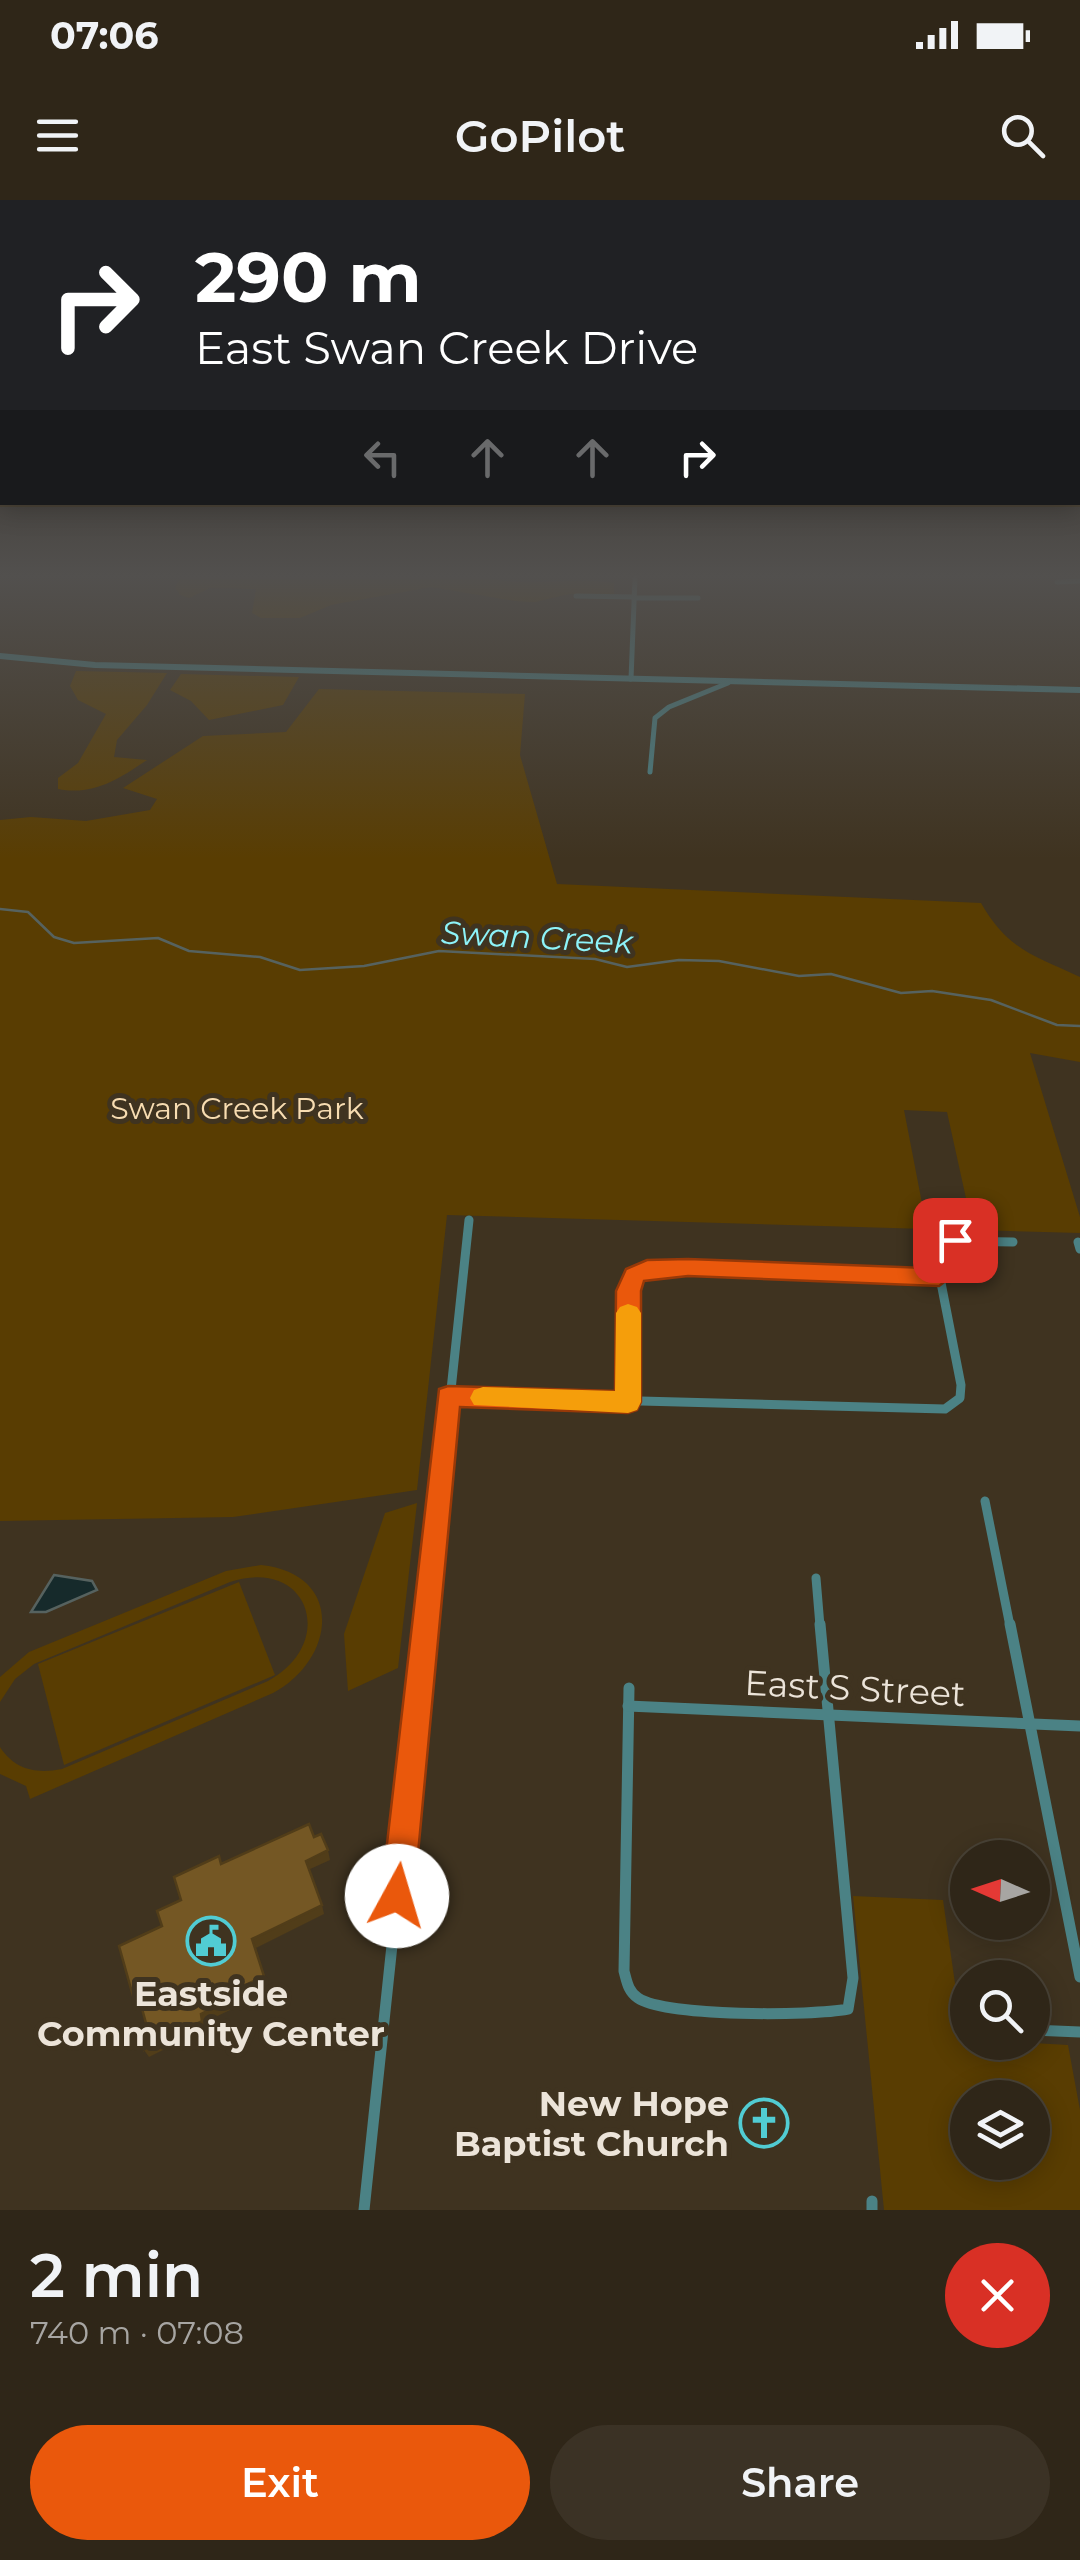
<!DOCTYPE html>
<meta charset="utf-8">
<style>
:root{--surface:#2f2618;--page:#3b3225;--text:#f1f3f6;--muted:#a7a5a2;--line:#4a4337;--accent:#ea580c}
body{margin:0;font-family:Montserrat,sans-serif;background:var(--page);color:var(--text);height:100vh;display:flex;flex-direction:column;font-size:38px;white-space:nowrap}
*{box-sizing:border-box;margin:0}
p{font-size:32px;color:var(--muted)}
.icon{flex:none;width:55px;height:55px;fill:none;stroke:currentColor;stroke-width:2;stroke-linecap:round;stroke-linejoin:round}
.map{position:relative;height:2010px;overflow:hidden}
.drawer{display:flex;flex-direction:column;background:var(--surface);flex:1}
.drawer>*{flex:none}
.top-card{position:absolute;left:0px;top:0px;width:1080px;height:305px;box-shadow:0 5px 25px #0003,0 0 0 2px var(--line);background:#202124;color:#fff;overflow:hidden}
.needle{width:65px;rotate:273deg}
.controls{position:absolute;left:950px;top:1640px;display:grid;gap:20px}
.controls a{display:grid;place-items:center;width:100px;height:100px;border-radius:50%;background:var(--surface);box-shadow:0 5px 25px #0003,0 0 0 2px var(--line);font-size:50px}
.pin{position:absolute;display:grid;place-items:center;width:85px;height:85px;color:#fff;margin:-42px;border-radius:20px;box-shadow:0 5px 15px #0006}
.me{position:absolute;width:110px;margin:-55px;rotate:6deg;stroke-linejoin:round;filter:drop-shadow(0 0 8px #0008)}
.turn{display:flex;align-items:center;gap:35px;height:210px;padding:0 30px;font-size:45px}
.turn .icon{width:130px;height:130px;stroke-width:2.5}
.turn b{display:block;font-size:70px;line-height:85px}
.lanes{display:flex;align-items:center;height:95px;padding:0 30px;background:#0003;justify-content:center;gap:50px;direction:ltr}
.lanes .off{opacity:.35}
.round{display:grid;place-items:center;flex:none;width:105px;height:105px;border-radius:52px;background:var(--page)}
.headline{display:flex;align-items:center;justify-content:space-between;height:170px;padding:0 30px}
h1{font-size:60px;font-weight:600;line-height:75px}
.action{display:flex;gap:20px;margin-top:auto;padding:20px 30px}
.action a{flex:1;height:115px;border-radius:60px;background:var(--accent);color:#fff;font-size:40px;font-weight:600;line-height:115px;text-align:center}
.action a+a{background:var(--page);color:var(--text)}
.status{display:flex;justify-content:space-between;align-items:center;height:70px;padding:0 50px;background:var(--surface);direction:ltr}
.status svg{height:28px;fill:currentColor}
header{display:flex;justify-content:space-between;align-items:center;height:130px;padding:0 30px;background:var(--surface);font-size:45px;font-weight:600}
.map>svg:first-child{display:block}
.green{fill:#593d02;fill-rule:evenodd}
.water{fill:#162a2b;stroke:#56625f;stroke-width:2.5}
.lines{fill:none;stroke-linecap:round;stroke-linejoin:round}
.stream{stroke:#56625f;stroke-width:2.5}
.minor-far2{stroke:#4b8285;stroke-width:5}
.minor-far1{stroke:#4b8285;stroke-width:9}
.minor{stroke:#4b8285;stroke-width:11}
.tertiary{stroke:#4b8285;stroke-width:6}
.shaded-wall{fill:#513d19}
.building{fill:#745724;stroke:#513d19;stroke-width:2.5}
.route{fill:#ea580c;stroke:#983908;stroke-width:2.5}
.slow{fill:#f59e0b}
.labels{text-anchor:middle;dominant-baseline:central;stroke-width:10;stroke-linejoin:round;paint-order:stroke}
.park-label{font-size:30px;fill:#f7dcb1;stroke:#3f3320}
.water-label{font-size:32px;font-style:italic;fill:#8df3f9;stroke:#3f3320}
.near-street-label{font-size:35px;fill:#ece4d9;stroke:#3f3320}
.near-poi-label{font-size:35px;font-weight:bold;fill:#ece4d9;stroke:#3f3320}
</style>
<div class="status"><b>07:06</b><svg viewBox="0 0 49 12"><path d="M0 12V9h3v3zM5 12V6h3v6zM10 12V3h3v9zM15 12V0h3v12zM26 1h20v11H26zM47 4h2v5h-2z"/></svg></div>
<header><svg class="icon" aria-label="menu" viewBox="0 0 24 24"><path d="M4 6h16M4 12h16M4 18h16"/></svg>GoPilot<svg class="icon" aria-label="search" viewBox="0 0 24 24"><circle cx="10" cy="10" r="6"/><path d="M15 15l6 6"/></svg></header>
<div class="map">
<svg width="1080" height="2010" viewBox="0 0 1080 2010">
<rect width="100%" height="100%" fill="#3f3320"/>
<g class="green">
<path d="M181 378H488C529 388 570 376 614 383V395L569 394 535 402 515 401 431 387 331 405 300 418H261L252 413 256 389 210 388 189 398 180 395 175 387Z"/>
<path d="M76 471 167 473 147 505 117 540 114 557 147 560C119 579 93 596 58 589V578L78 563 106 514 78 500 70 486Z"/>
<polygon points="181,474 299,477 283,505 209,520 191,501 170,490"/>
<path d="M319 489 525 494 520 555 557 684 981 703C1008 750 1033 755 1080 777V862L1030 853 1080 1017V1033L973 1030 947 912 904 910 927 1029 447 1015 417 1290 233 1317 0 1321V620L31 617 86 621 150 610 157 599 123 588 203 536 286 532Z"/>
<polygon points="417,1303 398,1468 348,1491 344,1434 385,1313"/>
<path d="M261 1365C345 1374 336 1459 273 1493L30 1599 26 1586 0 1574V1547C15 1570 36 1574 62 1569L268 1481C338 1443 309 1356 230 1382L34 1464 15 1479 0 1502V1477L29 1452 226 1371Z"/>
<polygon points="239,1382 275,1475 64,1565 38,1464"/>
<path d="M853 1696 943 1700 963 1839 1068 1845 1080 1910V2010H884ZM968 1898H1032V1962H968Z"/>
</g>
<polygon class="water" points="54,1375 92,1381 97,1390 46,1412 31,1412"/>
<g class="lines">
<polyline class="stream" points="0,709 28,712 54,737 74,743 158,738 189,751 260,757 300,770 364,766 439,751 595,759 627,767 679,760 719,761 799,776 831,774 901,793 932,791 991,800 1057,825 1080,826"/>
<g class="minor-far2">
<polyline points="1057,382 1080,381"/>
<polyline points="576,396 634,397"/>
<polyline points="634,398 698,398"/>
<polyline points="631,479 635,378"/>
<polyline points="650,572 655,518 669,507 728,483"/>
</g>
<g class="minor-far1">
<polyline points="1078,1042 1080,1049"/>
<polyline points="448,1196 945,1209 960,1198 961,1185 934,1047 949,1041 1013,1042"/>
<polyline points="628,1202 629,1091 637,1073 659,1068 939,1077"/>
<polyline points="985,1301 1010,1426"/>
<polyline points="816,1378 820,1426"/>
<polyline points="426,1426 469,1020"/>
</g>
<g class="minor">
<polyline points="1010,1424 1080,1777"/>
<path d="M629 1488 624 1771C627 1782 628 1791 638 1798 666 1817 812 1816 848 1809L853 1778 820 1424"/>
<polyline points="628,1506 1080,1526"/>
<polyline points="1032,1830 1080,1832"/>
<polyline points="872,2001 872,2010"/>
<polyline points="364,2010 426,1424"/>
</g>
<polyline class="tertiary" points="0,456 95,465 1080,490"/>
</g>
<g class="shaded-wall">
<polygon points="328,1650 330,1660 308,1670 306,1661"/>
<polygon points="322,1705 324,1714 256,1748 267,1784 228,1804 230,1810 205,1822 207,1828 149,1857 144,1850 201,1814 224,1796 252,1739"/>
<polygon points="138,1794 143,1802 137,1805 133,1796"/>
</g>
<polygon class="building" points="309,1624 314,1637 321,1634 328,1650 306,1661 322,1705 252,1739 264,1776 224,1796 226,1802 201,1814 202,1821 144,1850 139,1830 147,1827 138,1794 133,1796 119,1746 162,1726 157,1711 181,1700 174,1677 219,1656 221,1664"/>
<linearGradient id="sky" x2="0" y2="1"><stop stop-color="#231c12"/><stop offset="0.57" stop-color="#52504e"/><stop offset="1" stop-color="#52504e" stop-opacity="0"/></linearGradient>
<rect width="1080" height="659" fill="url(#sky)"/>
<polygon class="route" points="955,1032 967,1040 963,1046 947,1051 951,1077 939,1086 688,1076 644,1081 641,1091 641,1202 637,1210 628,1213 460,1207 414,1696 409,1708 397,1713 385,1708 381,1696 439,1189 448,1186 615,1191 616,1091 626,1069 647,1060 688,1059 926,1068 923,1045 926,1039"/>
<polygon class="slow" points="628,1104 637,1107 641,1113 641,1202 637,1210 628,1213 474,1205 470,1198 474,1190 483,1187 615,1191 616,1113 620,1107"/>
<defs>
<g id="civic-ring" transform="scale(2.5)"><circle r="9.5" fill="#3f3320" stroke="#51ccd3" stroke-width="1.5"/><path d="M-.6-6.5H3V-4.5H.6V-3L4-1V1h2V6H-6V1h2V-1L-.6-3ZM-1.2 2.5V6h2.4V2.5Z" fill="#51ccd3"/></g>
<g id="church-ring" transform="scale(2.5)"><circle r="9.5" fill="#3f3320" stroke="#51ccd3" stroke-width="1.5"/><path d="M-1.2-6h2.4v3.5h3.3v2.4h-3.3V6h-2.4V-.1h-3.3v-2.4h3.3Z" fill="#51ccd3"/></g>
</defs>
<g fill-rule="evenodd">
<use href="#civic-ring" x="211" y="1741"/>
<use href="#church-ring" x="764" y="1923"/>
</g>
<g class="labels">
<g class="park-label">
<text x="237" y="908">Swan Creek Park</text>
</g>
<g class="water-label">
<text transform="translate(537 737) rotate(3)">Swan Creek</text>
</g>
<g class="near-street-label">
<text transform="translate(855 1488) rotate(3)">East S Street</text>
</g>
<g class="near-poi-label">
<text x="211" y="1793">Eastside<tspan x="211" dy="40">Community Center</tspan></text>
<text x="729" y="1903" text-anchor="end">New Hope<tspan x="729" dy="40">Baptist Church</tspan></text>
</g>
</g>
</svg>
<div class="controls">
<a><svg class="needle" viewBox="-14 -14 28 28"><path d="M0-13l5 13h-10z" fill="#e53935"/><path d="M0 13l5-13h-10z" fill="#a7a5a2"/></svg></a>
<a><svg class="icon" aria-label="search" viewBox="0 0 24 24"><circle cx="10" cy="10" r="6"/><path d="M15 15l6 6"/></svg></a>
<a><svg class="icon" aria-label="layers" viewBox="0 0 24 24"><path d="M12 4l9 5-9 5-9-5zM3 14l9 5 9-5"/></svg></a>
</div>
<div class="pin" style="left:955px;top:1040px;background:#d93025"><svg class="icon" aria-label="arrive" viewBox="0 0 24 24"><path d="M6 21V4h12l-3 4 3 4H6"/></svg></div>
<svg class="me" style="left:397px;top:1696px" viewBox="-20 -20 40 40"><circle r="19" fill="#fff"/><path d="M0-13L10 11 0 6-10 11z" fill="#ea580c"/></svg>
<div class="top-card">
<div class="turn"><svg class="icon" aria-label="right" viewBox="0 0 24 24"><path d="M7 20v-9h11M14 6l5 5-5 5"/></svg><div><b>290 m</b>East Swan Creek Drive</div></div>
<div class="lanes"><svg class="icon off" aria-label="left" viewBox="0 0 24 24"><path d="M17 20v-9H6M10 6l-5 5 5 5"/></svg><svg class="icon off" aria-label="ahead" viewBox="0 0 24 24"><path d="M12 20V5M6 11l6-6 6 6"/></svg><svg class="icon off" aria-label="ahead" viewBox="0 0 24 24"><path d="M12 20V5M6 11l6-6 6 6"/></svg><svg class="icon" aria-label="right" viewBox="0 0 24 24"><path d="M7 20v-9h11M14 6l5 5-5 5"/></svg></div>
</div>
</div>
<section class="drawer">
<div class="headline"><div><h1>2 min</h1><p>740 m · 07:08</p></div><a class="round" style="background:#d93025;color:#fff"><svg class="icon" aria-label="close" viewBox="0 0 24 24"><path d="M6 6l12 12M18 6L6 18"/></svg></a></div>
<div class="action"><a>Exit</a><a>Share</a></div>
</section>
